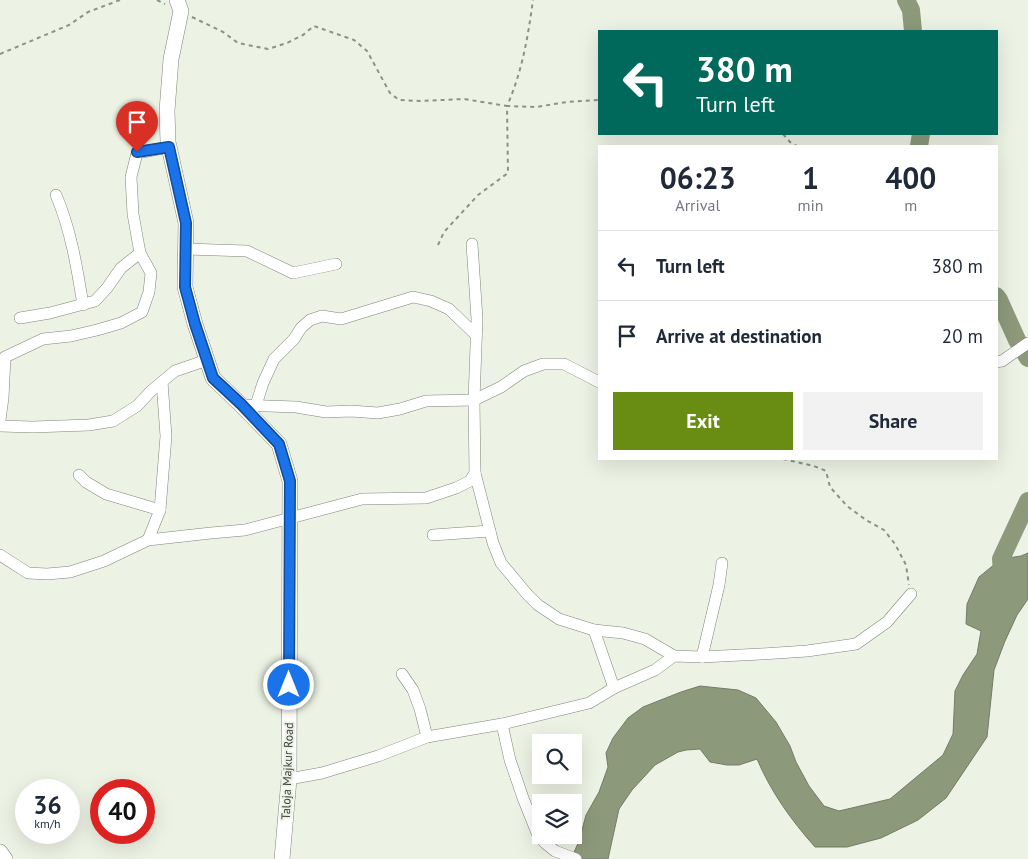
<!DOCTYPE html>
<style>
:root{--surface:#fff;--page:#f2f2f3;--text:#1f2937;--muted:#747a83;--line:#e0e1e3;--accent:#698c13}
body{margin:0;font-family:"PT Sans",sans-serif;background:var(--page);color:var(--text);height:100vh;display:flex;flex-direction:column;font-size:19px;white-space:nowrap}
*{box-sizing:border-box;margin:0}
p{font-size:16px;color:var(--muted)}
.icon{flex:none;width:28px;height:28px;fill:none;stroke:currentColor;stroke-width:2;stroke-linecap:round;stroke-linejoin:round}
.map{position:relative;flex:1;overflow:hidden}
.drawer{position:absolute;left:598px;top:145px;width:400px;height:315px;display:flex;flex-direction:column;background:var(--surface);border-radius:0px;box-shadow:0 5px 20px #0002}
.drawer>*{flex:none}
.banner{position:absolute;left:598px;top:30px;width:400px;height:105px;border-radius:0px;box-shadow:0 5px 20px #0002;background:#00695c;color:#fff;overflow:hidden}
.fabs{position:absolute;left:532px;top:734px;display:grid;gap:10px}
.fabs a{display:grid;place-items:center;width:50px;height:50px;border-radius:0px;background:var(--surface);box-shadow:0 5px 20px #0002;font-size:25px}
.speed{position:absolute;left:15px;top:779px;display:flex;gap:10px;font-size:25px;font-weight:700;text-align:center}
.speed>*{display:grid;place-content:center;width:65px;height:65px;border-radius:50%;background:var(--surface);box-shadow:0 5px 20px #0002;line-height:1}
.speed small{font-size:12px;font-weight:400}
.speed .limit{border:8px solid #d22;background:#fff;color:#111}
.pin{position:absolute;display:grid;place-items:center;width:42px;height:42px;color:#fff;margin:-51px -21px;border-radius:50% 50% 50% 0;rotate:-45deg;box-shadow:0 0 5px #0007}
.pin .icon{rotate:45deg}
.me{position:absolute;width:55px;margin:-28px;rotate:0deg;stroke-linejoin:round;filter:drop-shadow(0 0 4px #0008)}
.turn{display:flex;align-items:center;gap:18px;height:105px;padding:0 15px;font-size:22px}
.turn .icon{width:65px;height:65px;stroke-width:2.5}
.turn b{display:block;font-size:35px;line-height:42px}
.eta{display:flex;justify-content:space-evenly;align-items:center;height:85px;text-align:center}
.eta b{font-size:30px;font-weight:700;line-height:35px}
.button{display:flex;gap:10px;margin-top:auto;padding:10px 15px}
.button a{flex:1;height:58px;border-radius:0px;background:var(--accent);color:#fff;font-size:20px;font-weight:700;line-height:58px;text-align:center}
.button a+a{background:var(--page);color:var(--text)}
ul{padding:0;list-style:none}
li{display:flex;align-items:center;gap:15px;height:70px;padding:0 15px;border-top:1px solid var(--line)}
li div{flex:1}
li b{display:block;font-size:19px}
li em{font-style:normal}
.map>svg:first-child{display:block}
.water{fill:#8c997a;stroke:#737d66}
.lines{fill:none;stroke-linecap:round;stroke-linejoin:round}
.river{stroke:#8c997a;stroke-width:18}
.minor-casing{stroke:#808579;stroke-width:12}
.tertiary-casing{stroke:#808579;stroke-width:16}
.path{stroke:#8d9188;stroke-width:2;stroke-dasharray:4 4;stroke-linecap:butt}
.minor{stroke:#fff;stroke-width:11}
.tertiary{stroke:#fff;stroke-width:15}
.route-casing{stroke:#114b97;stroke-width:12}
.route{stroke:#1a73e8;stroke-width:9}
.labels{text-anchor:middle;dominant-baseline:central;stroke-width:4;stroke-linejoin:round;paint-order:stroke}
.street-label{font-size:12px;fill:#3a3c37;stroke:#ecf2e4}
</style>
<div class="map">
<svg width="1028" height="859" viewBox="0 0 1028 859">
<rect width="100%" height="100%" fill="#ecf2e4"/>
<path class="water" d="M1028 553V599L1017 615 1005 641 994 670 987 737 946 798 918 820 881 838 847 847H815C791 820 771 792 757 759L739 765H727L710 762 700 749 686 750 678 752 655 765 632 790 619 809 608 859H571L579 841 586 815 599 792 608 767 606 753 613 738 628 718 643 707 681 692 700 686 738 690 756 698 776 722 790 746 796 762 809 786 824 806 839 811 890 799 943 755 953 734 955 691 963 675 977 654 981 631 966 624 967 604 979 577 1001 559 1021 556Z"/>
<g class="lines">
<g class="river">
<polyline points="906,0 911,10 913,31"/>
<polyline points="919,146 921,134"/>
<polyline points="996,296 999,300 1017,340 1028,358"/>
<polyline points="1003,582 1001,559 1028,501"/>
</g>
<g class="minor-casing">
<g id="minor">
<path d="M56 195C71 230 77 268 83 305"/>
<polyline points="186,249 247,251 293,273 336,264"/>
<polyline points="20,318 50,313 95,301 107,288 121,268 140,253"/>
<polyline points="996,362 1002,361 1028,343"/>
<polyline points="241,405 296,407 326,412 351,411 378,413 400,409 426,401 474,400 501,387 524,371 543,364 564,364 599,382"/>
<polyline points="256,405 263,383 274,359 294,339 301,328 310,320 322,316 341,319 413,297 431,301 449,309 476,335"/>
<polyline points="0,420 3,398 5,357 43,339 71,336 97,330 121,323 142,312 149,292 151,273 140,253 133,214 131,177 137,153 169,147"/>
<polyline points="0,426 33,427 89,425 113,421 137,406 151,391 175,371 207,360"/>
<polyline points="79,475 86,482 106,494 160,510 148,540"/>
<polyline points="160,510 166,436 162,382"/>
<polyline points="433,535 490,531"/>
<polyline points="0,555 28,573 47,574 70,572 104,561 148,540 211,533 245,530 362,499 426,498 456,488 470,481 475,473 474,400 477,319 472,244"/>
<polyline points="594,630 623,633 645,639 674,656"/>
<polyline points="702,657 719,585 722,563"/>
<polyline points="402,674 413,690 420,709 427,737"/>
<polyline points="614,688 655,670 674,656 702,657 761,654 807,651 856,644 887,622 911,594"/>
<polyline points="502,724 510,760 523,798 537,833 545,843 555,851 576,859"/>
<polyline points="289,779 322,773 378,756 427,737 502,724 589,703 614,688 594,630 559,619 538,605 527,594 501,563 493,543 475,473"/>
</g>
</g>
<g class="tertiary-casing">
<g id="tertiary">
<polyline points="177,0 181,11 171,59 167,111 168,142 186,223 185,287 195,324 213,378 241,405 279,444 290,481 289,779 282,859"/>
<polyline points="0,852 5,859"/>
</g>
</g>
<g class="path">
<polyline points="157,0 165,4"/>
<path d="M192 17 223 32 238 43 268 49 287 43 303 35 314 26 354 40 367 51 390 93 399 100 420 101 464 99 507 106C522 72 528 37 533 0"/>
<polyline points="0,54 69,25 88,12 120,0"/>
<polyline points="783,134 790,142 797,146"/>
<polyline points="438,245 444,232 478,195 508,173 507,106 536,107 567,102 599,100"/>
<polyline points="783,459 814,466 826,471 830,487 847,506 866,520 884,530 895,544 906,565 909,585"/>
</g>
<use href="#minor" class="minor"/>
<use href="#tertiary" class="tertiary"/>
</g>
<g class="lines">
<g class="route-casing">
<polyline id="route" points="137,152 169,147 186,223 185,287 195,324 213,378 241,404 279,444 290,481 289,685"/>
</g>
<use href="#route" class="route"/>
</g>
<g class="labels">
<g class="street-label">
<text transform="translate(287 771) rotate(-88)">Taloja Majkur Road</text>
</g>
</g>
</svg>
<div class="fabs">
<a><svg class="icon" aria-label="search" viewBox="0 0 24 24"><circle cx="10" cy="10" r="6"/><path d="M15 15l6 6"/></svg></a>
<a><svg class="icon" aria-label="layers" viewBox="0 0 24 24"><path d="M12 4l9 5-9 5-9-5zM3 14l9 5 9-5"/></svg></a>
</div>
<div class="speed"><div>36<small>km/h</small></div><div class="limit">40</div></div>
<div class="pin" style="left:137px;top:152px;background:#d93025"><svg class="icon" aria-label="arrive" viewBox="0 0 24 24"><path d="M6 21V4h12l-3 4 3 4H6"/></svg></div>
<svg class="me" style="left:289px;top:685px" viewBox="-20 -20 40 40"><circle r="17" fill="#1a73e8" stroke="#fff" stroke-width="3"/><path d="M0-11L8 9 0 5-8 9z" fill="#fff"/></svg>
<div class="banner">
<div class="turn"><svg class="icon" aria-label="left" viewBox="0 0 24 24"><path d="M17 20v-9H6M10 6l-5 5 5 5"/></svg><div><b>380 m</b>Turn left</div></div>
</div>
<section class="drawer">
<div class="eta">
<div><b>06:23</b><p>Arrival</p></div>
<div><b>1</b><p>min</p></div>
<div><b>400</b><p>m</p></div>
</div>
<ul>
<li><svg class="icon" aria-label="left" viewBox="0 0 24 24"><path d="M17 20v-9H6M10 6l-5 5 5 5"/></svg><div><b>Turn left</b></div><em>380 m</em></li>
<li><svg class="icon" aria-label="arrive" viewBox="0 0 24 24"><path d="M6 21V4h12l-3 4 3 4H6"/></svg><div><b>Arrive at destination</b></div><em>20 m</em></li>
</ul>
<div class="button"><a>Exit</a><a>Share</a></div>
</section>
</div>
